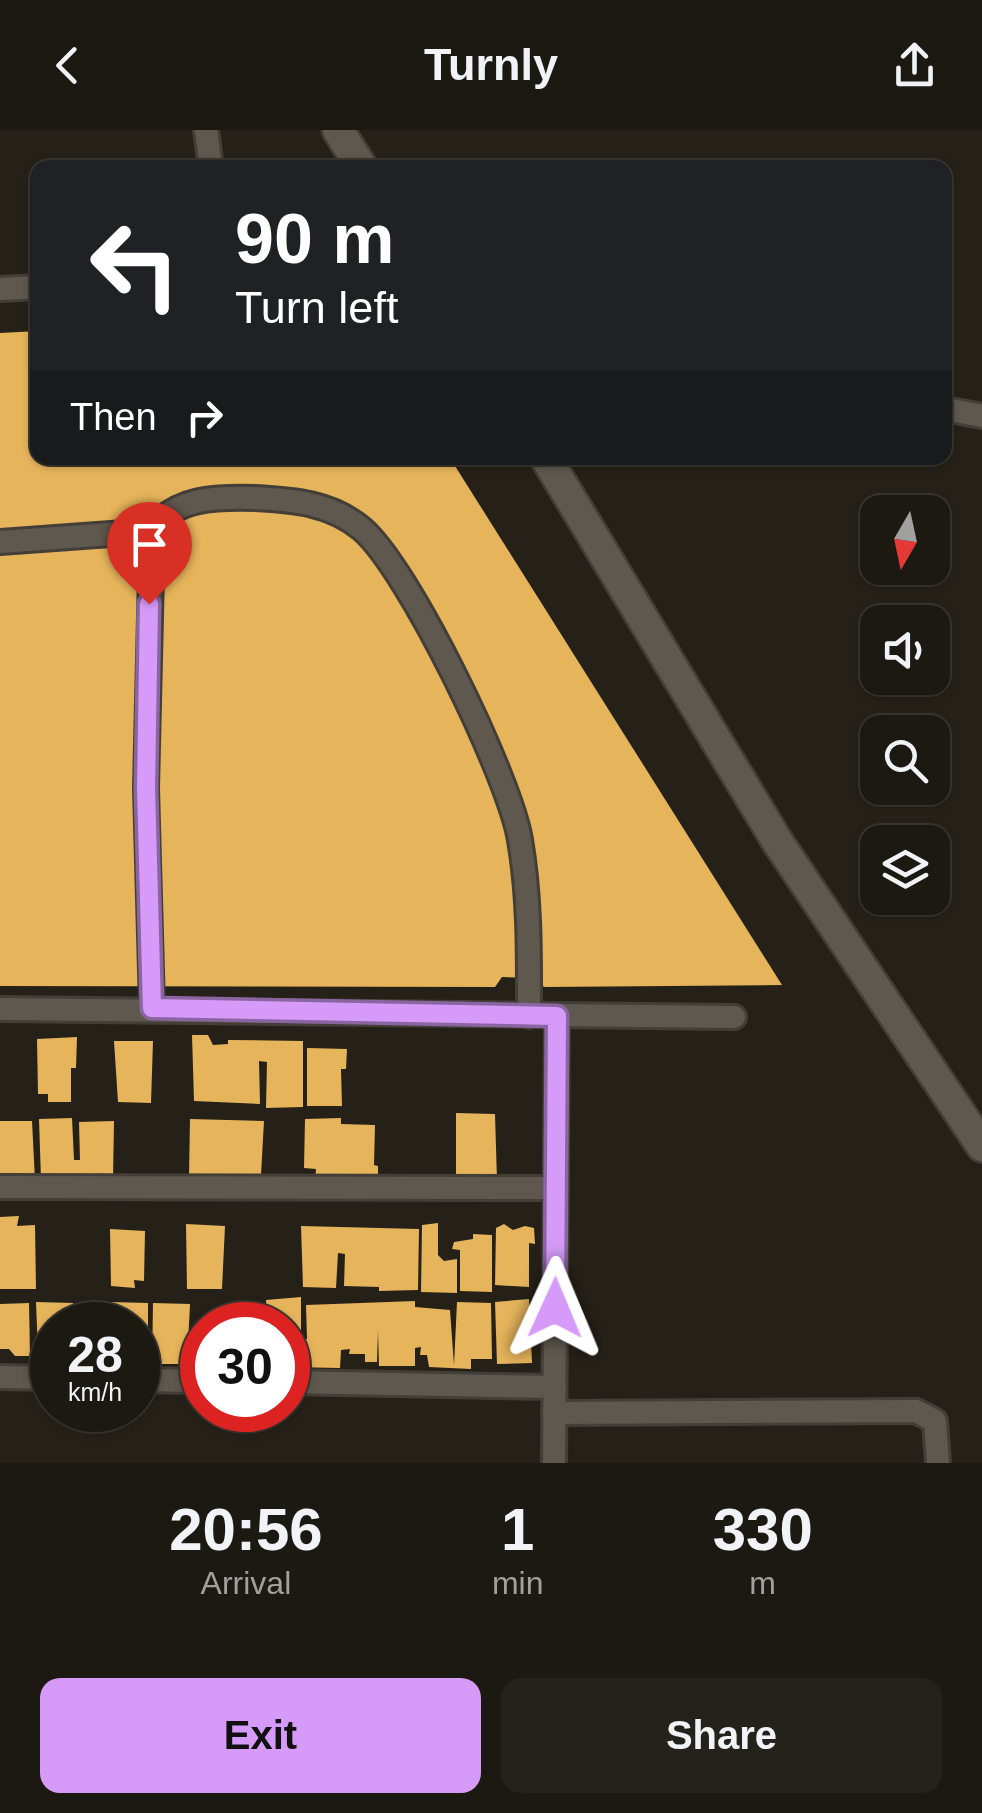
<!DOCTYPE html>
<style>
:root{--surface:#1c1912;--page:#25221b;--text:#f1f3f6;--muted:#a0a09f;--line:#3a3832;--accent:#d69bf9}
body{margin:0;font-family:Helvetica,sans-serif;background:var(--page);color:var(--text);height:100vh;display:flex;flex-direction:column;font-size:38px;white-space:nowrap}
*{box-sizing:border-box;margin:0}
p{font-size:32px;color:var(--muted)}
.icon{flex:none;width:55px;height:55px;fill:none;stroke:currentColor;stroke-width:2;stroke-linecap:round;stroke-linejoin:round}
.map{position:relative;height:1333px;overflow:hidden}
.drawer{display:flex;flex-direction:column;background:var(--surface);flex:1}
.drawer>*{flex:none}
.hud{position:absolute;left:30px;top:30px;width:922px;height:305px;border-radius:20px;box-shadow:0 2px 8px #0004,0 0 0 2px var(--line);background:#202124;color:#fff;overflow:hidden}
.needle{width:65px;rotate:189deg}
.buttons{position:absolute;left:860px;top:365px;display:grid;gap:20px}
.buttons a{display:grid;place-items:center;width:90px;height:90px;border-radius:20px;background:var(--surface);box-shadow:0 2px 8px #0004,0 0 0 2px var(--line);font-size:50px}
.speed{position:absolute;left:30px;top:1172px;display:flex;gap:20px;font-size:50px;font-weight:700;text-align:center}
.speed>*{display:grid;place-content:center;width:130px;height:130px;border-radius:50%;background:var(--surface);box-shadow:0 2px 8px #0004,0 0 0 2px var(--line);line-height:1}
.speed small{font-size:25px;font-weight:400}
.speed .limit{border:15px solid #d22;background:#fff;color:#111}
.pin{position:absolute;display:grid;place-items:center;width:85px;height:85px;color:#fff;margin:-102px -42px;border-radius:50% 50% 50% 0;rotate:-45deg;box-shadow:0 0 10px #0007}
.pin .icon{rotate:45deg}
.me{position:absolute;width:110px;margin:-55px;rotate:1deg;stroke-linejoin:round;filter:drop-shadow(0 0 8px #0008)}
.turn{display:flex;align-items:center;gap:35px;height:210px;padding:0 40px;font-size:45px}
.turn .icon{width:130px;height:130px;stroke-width:2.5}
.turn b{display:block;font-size:70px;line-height:85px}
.then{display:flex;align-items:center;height:95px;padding:0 40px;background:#0003;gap:20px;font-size:38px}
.eta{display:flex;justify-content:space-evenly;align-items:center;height:170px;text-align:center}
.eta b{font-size:60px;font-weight:800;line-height:70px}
.primary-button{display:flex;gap:20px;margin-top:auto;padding:20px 40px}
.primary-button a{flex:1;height:115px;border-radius:20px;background:var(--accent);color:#111;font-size:40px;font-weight:800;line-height:115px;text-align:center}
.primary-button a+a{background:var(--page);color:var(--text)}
header{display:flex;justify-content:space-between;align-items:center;height:130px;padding:0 40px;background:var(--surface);font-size:45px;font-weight:800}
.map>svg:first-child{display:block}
.building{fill:#e6b45b}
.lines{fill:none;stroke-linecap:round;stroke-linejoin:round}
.street-casing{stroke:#433e38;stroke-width:28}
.secondary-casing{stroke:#433e38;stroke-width:35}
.street{stroke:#5e584e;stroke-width:22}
.secondary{stroke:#5e584e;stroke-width:30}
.route-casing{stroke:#8b65a2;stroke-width:25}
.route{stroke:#d69bf9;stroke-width:18}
</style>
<header><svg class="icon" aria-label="back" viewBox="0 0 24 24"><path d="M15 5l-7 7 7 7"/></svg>Turnly<svg class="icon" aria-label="share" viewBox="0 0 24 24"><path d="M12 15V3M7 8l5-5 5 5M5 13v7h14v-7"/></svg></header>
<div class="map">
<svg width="982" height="1333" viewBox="0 0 982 1333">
<rect width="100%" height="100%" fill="#262118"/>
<g class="building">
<polygon points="38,201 38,328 450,328 782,855 544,857 536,848 502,847 495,857 0,856 0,203"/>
<polygon points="192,905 208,905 213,915 228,914 228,910 303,911 303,977 266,978 267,932 259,931 260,974 194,971"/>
<polygon points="77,907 76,938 71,938 71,972 48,972 48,964 38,964 37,909"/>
<polygon points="114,911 153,911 151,973 118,972"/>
<polygon points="307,918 347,919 346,939 341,939 342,976 307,976"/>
<polygon points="456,983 495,984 497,1051 456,1051"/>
<polygon points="72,988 74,1030 80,1030 79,992 114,991 113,1049 41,1050 39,989"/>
<polygon points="341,988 341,994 375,995 374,1035 378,1036 378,1050 315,1053 316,1039 304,1038 305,989"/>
<polygon points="190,989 264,991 261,1045 244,1045 245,1052 189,1047"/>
<polygon points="0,991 32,991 35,1050 0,1050"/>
<polygon points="19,1086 17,1096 35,1095 36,1159 0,1159 0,1087"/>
<polygon points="438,1093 438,1125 444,1131 457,1129 457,1163 421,1162 422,1095"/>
<polygon points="186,1094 225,1096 222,1159 187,1159"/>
<polygon points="504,1094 513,1100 525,1096 534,1098 535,1114 529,1113 529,1157 495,1155 496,1098"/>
<polygon points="301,1096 419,1099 418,1160 379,1161 379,1157 344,1156 345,1124 338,1123 336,1158 303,1157"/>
<polygon points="110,1099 145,1101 144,1151 134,1150 135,1158 111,1156"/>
<polygon points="473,1104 492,1105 492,1162 460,1161 460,1120 452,1119 454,1112 473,1109"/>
<polygon points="301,1167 301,1209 307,1209 306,1175 415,1171 415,1177 450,1180 454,1235 457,1172 491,1173 492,1229 471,1229 471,1239 429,1237 427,1225 420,1225 421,1217 415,1218 415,1236 379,1236 378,1201 377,1232 365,1232 365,1224 349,1224 350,1219 341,1220 340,1238 288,1237 288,1195 267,1195 266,1170"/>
<polygon points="529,1169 532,1233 497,1234 495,1172"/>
<polygon points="36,1172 73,1173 74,1195 52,1195 52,1222 38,1222"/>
<polygon points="111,1172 148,1173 148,1230 138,1231 138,1195 111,1195"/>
<polygon points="29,1173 30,1226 15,1226 9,1219 0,1219 0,1174"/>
<polygon points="153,1173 190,1174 187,1234 152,1234"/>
</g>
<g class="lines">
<g class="street-casing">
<g id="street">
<polyline points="206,0 211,38"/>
<polyline points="0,159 38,157"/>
<polyline points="945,279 982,286"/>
<polyline points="0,412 152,401"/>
<path d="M152 878 146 658 152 401C174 367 217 367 255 368 294 370 331 373 362 399 409 439 510 648 520 710 530 768 529 827 529 886"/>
<polyline points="0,879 734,887"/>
<polyline points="0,1057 556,1058"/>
<polyline points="0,1247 52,1248"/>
<polyline points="138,1250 202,1251"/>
<polyline points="288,1252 554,1257"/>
<polyline points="554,1283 916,1281 935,1291 938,1333"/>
<polyline points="554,1333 557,886"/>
</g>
</g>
<g class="secondary-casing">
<g id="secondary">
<polyline points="338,0 362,38"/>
<polyline points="546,328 777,711 982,1016"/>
</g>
</g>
<use href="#street" class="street"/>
<use href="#secondary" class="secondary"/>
</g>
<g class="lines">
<g class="route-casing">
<polyline id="route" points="149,474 146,658 152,878 557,886 555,1178"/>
</g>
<use href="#route" class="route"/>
</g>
</svg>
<div class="buttons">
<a><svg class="needle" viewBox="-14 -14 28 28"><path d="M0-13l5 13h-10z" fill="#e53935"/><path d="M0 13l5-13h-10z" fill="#a0a09f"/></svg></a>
<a><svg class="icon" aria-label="sound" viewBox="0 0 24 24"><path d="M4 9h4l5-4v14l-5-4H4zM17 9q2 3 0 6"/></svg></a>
<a><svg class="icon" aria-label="search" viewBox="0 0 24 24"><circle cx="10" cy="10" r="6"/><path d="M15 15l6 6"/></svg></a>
<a><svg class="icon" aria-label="layers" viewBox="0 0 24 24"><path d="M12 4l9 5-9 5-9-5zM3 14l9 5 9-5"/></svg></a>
</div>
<div class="speed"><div>28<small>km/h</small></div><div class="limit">30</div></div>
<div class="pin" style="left:149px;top:474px;background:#d93025"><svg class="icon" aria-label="arrive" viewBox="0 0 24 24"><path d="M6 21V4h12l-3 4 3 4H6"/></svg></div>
<svg class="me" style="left:555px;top:1178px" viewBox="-20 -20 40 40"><path d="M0-17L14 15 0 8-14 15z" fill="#d69bf9" stroke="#fff" stroke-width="4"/></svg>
<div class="hud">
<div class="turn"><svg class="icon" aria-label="left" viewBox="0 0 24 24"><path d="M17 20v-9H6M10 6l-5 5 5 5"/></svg><div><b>90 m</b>Turn left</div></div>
<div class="then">Then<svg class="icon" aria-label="right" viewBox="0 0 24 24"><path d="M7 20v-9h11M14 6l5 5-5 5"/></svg></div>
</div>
</div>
<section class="drawer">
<div class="eta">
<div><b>20:56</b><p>Arrival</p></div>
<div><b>1</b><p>min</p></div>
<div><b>330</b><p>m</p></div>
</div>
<div class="primary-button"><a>Exit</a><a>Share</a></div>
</section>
